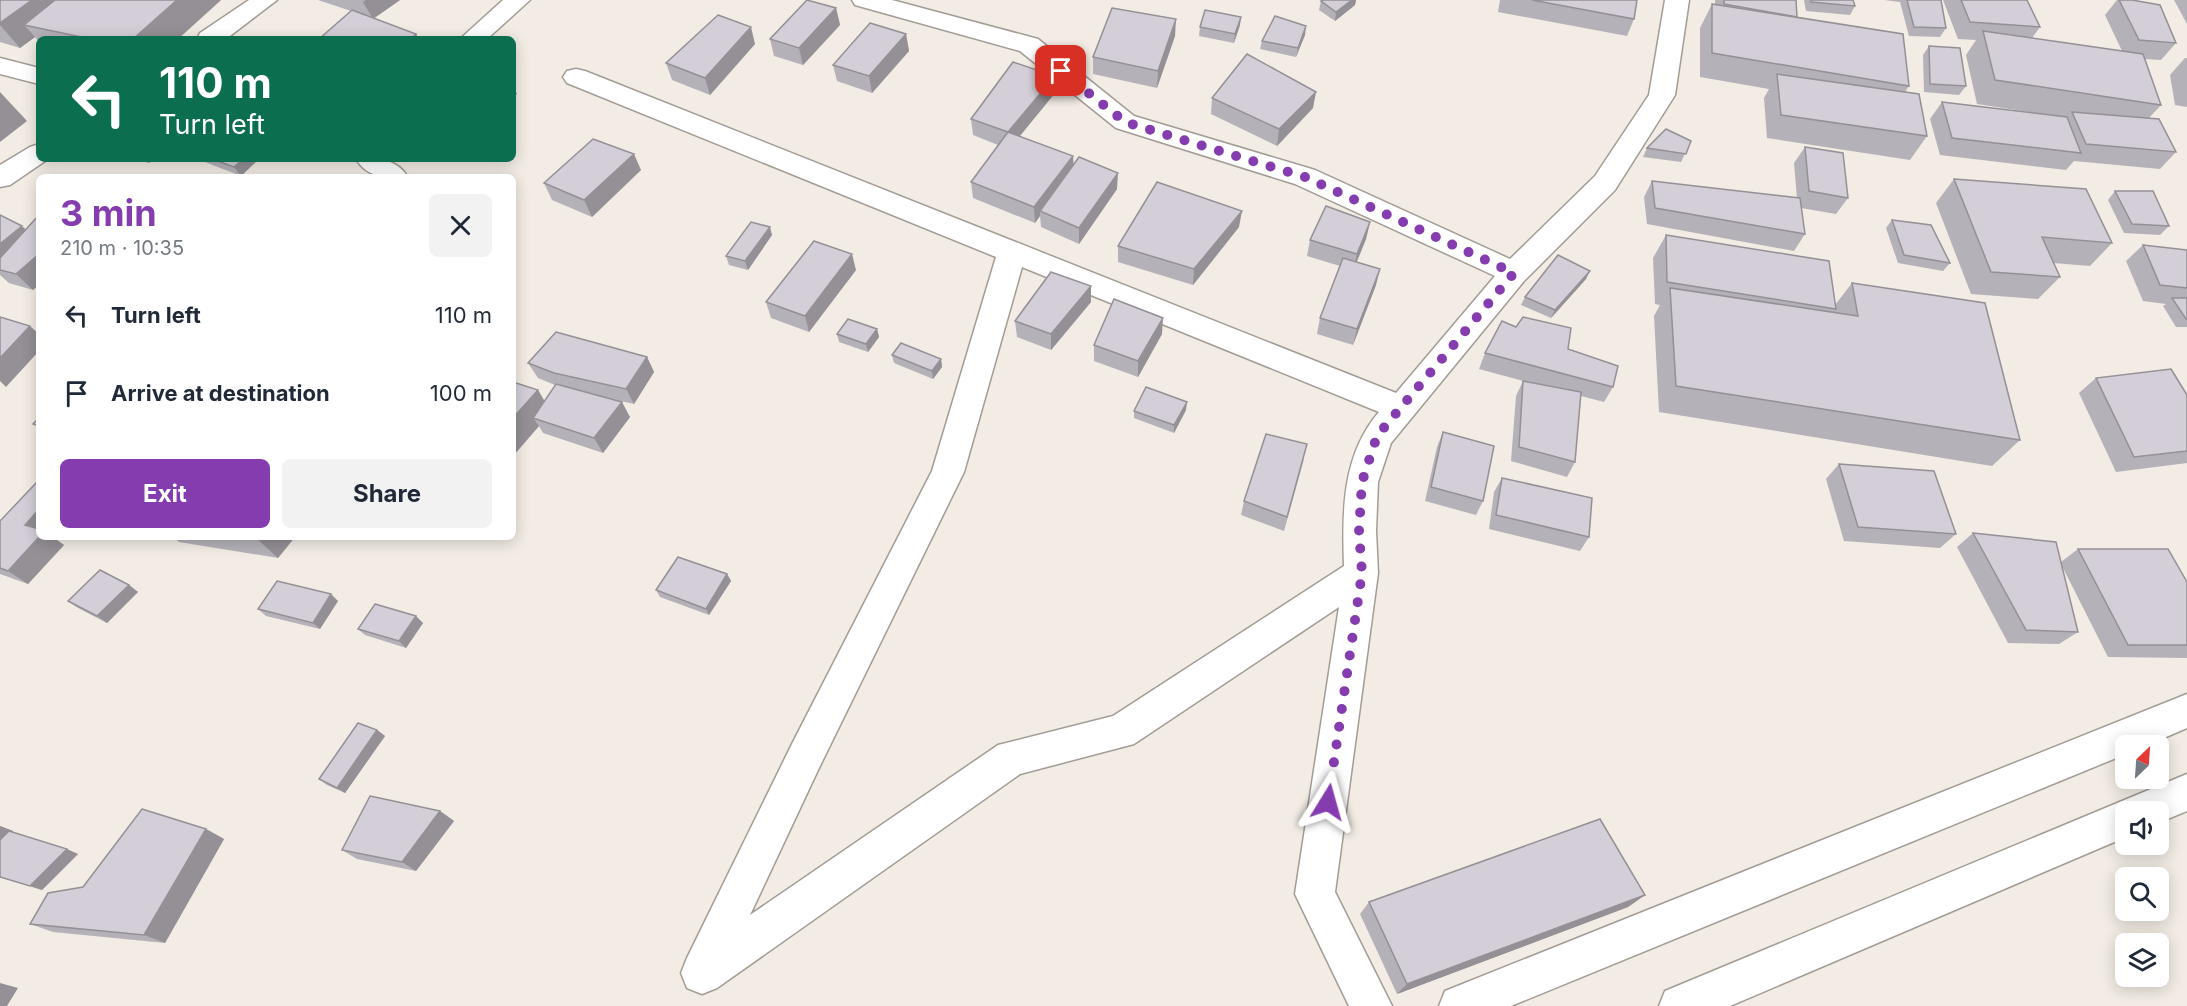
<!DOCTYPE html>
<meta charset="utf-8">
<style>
:root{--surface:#fff;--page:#f2f2f3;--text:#1f2937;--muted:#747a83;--accent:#843caf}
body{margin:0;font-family:Inter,sans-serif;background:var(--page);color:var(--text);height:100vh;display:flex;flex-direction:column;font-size:22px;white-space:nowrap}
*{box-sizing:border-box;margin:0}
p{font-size:20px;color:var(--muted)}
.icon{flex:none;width:33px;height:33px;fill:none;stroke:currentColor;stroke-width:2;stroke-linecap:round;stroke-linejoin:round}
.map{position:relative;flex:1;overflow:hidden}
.panel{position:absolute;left:36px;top:174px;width:480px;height:366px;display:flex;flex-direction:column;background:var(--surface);border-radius:9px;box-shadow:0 3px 15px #0003}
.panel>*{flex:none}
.hud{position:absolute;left:36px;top:36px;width:480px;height:126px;border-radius:9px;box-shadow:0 3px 15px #0003;background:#0b6e4f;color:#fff;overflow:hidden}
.needle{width:39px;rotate:25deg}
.controls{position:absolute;left:2115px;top:735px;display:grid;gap:12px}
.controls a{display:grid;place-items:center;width:54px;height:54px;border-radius:9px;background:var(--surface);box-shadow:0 3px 15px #0003;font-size:30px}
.pin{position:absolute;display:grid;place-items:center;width:51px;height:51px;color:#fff;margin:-26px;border-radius:12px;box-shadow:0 3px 9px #0006}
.me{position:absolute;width:66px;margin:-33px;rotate:8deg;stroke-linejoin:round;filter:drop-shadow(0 0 4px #0008)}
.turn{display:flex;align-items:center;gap:21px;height:126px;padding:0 24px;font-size:27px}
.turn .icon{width:78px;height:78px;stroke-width:2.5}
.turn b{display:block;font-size:42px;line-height:51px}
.round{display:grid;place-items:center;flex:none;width:63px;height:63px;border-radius:9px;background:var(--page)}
.head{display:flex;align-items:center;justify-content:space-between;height:102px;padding:0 24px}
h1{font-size:36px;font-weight:700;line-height:45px;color:var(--accent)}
.cta{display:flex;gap:12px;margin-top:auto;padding:12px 24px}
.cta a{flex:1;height:69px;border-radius:9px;background:var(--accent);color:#fff;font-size:24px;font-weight:700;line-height:69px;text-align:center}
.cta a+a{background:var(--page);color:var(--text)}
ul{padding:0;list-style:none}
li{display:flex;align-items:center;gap:18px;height:78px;padding:0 24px}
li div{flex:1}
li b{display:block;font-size:22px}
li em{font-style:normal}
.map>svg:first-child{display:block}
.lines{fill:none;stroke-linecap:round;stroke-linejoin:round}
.minor-casing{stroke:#a29c94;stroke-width:3}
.secondary-casing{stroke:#a29c94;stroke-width:3}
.minor{fill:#fff;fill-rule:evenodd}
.secondary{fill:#fff;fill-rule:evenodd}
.wall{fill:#b5b1b9}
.shaded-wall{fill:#949096}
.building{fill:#d3ced7;stroke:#949096;stroke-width:1.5}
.route{stroke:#843caf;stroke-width:10;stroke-dasharray:0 18}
</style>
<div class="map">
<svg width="2187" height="1006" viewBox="0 0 2187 1006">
<rect width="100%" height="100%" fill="#f2ece4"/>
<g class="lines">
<g class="minor-casing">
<g id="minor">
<polygon points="249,0 277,0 226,39 197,39 200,33"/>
<polygon points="503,0 530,0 487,39 460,39"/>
<path d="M852 0H892L1038 39 1134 116 1315 170 1510 259 1595 176 1649 95 1665 0H1689L1675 95 1615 190 1524 281 1391 443 1378 482 1376 531 1378 573 1335 892 1392 1006H1349L1295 894 1339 607 1134 744 1020 774 717 988 702 994 687 988 681 973 687 958 792 744 932 471 996 257 567 83 563 77 567 71 576 69 585 71 1396 393 1495 276 1295 184 1116 128 1020 51 855 5ZM1022 267 1379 412C1342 455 1342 512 1344 566L1113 716 998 745 750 915 818 770 964 472Z"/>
<polygon points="0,58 39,68 39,84 0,74"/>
<polygon points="39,144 39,159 48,159 10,185 0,187 0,165 30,147"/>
<path d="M356 159C377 159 395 157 408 177 386 177 368 179 356 159Z"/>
</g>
</g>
<g class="secondary-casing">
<g id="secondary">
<polygon points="2187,694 2187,728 2145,746 2126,746 2126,754 1511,1006 1439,1006 1445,991"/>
<polygon points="2187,774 2187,811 2158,823 2158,812 2126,812 2126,837 1730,1006 1659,1006 1665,991"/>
</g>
</g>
<use href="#minor" class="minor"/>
<use href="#secondary" class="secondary"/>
</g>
<g class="wall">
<polygon points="0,0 221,0 178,39 39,39 39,42 35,37 20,48 0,42"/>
<polygon points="318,0 400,0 374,18 416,34 419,39 319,39 351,11"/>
<polygon points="1323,0 1356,0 1355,5 1335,21 1319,10 1321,1"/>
<polygon points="1500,0 1637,0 1634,19 1627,36 1498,12"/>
<polygon points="1715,0 1796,0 1797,17 1909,86 1905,92 1927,136 1910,160 1767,138 1764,98 1769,89 1700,77 1700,28 1712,4 1715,4"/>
<polygon points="1804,0 1853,0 1855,6 1850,15 1806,11"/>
<polygon points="1884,0 1941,0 1946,28 1940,37 1909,36 1900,2"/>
<polygon points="1943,0 2027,0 2040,27 2032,38 2122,51 2105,15 2117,0 2132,0 2176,43 2161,60 2145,59 2161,105 2149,118 2176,152 2160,169 2074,161 2066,170 1940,155 1930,119 1942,102 2055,116 1977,104 1966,55 1976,40 1958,39"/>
<polygon points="2174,0 2187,0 2187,24"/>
<polygon points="836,8 840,25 803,65 774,56 770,39"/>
<polygon points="1240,25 1234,43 1199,36 1200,27"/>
<polygon points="906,34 909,51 872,93 837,81 833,65"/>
<polygon points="1305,35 1296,57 1260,49 1262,41"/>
<polygon points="1175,36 1157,88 1093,74 1093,57"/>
<polygon points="755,44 710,95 672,80 666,63"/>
<polygon points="1929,46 1966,86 1959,95 1924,92 1923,55"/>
<polygon points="2185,58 2187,58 2187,107 2175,105 2170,75"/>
<polygon points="1055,76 1055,93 1020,136 1073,156 1073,164 1117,189 1079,244 1041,227 1040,216 1035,223 973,198 971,182 998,145 973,135 971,119"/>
<polygon points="1212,98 1313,108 1277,146 1211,114"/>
<polygon points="1691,141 1681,162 1643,157 1647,148"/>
<polygon points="1805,147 1848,198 1836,214 1801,208 1805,234 1794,251 1647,224 1644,197 1652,181 1797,198 1794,163"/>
<polygon points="135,159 154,159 149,163"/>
<polygon points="202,159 259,159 241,176 205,162"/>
<polygon points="641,170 592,217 552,200 544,183"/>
<polygon points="1954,179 2112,243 2090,266 2053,263 2060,277 2038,299 1971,294 1936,203"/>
<polygon points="2115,191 2169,226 2160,235 2124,233 2108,200"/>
<polygon points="0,215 33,290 9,283 0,275"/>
<polygon points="1892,220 1950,263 1943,271 1898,263 1886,228"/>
<polygon points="1370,222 1366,239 1357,262 1376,285 1353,345 1317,334 1320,318 1340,266 1307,256 1310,240"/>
<polygon points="1239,227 1193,285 1118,262 1118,246"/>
<polygon points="772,235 748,270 729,265 726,256"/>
<polygon points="1666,235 1835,305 1852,283 2020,440 1992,466 1659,412 1654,316 1660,305 1655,304 1653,258"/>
<polygon points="2143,245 2187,250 2187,327 2176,327 2163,306 2166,304 2143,301 2126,261"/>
<polygon points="856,270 809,332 771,318 766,302"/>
<polygon points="1586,279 1551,318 1521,305 1525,297"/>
<polygon points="1091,286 1091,302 1051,350 1017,337 1015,321"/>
<polygon points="1516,327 1568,349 1613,387 1604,402 1581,396 1575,462 1567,477 1511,461 1516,396 1523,381 1527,382 1479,369 1485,353"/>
<polygon points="877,329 879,337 868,352 839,342 837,334"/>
<polygon points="1162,334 1138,377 1094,361 1094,345"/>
<polygon points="892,355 941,359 942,367 933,379 894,363"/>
<polygon points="647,357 654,372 634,404 608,398 630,417 603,453 543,433 539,426 513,456 513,382 538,390 544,401 555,385 538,378 528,363"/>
<polygon points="2096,378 2187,395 2187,463 2116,472 2079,393"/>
<polygon points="1186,410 1174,433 1134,418 1134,411"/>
<polygon points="1443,432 1483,501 1476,515 1425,501 1437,447"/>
<polygon points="1304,459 1284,531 1241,515 1244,501"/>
<polygon points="1839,464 1956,534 1940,548 1844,541 1826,479"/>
<polygon points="1502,478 1589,537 1580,551 1489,529 1494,492"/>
<polygon points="0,521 39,537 64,545 28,584 0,574"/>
<polygon points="1973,533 2061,562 2078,549 2187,582 2187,658 2108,657 2062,566 2078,632 2059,644 2008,643 1957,547"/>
<polygon points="167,537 295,537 278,558 179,542 174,538"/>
<polygon points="727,574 731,581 709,615 660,597 656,590"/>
<polygon points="129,585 138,592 107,623 78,608 68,601"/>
<polygon points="338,601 320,629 266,616 258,609"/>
<polygon points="423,623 406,648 365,635 358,629"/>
<polygon points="377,730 385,736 345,793 327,785 319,779"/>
<polygon points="440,811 454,821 416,871 357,859 342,850"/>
<polygon points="0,826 13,831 13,832 78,854 42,890 0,877"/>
<polygon points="206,829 224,839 165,943 53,932 30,924"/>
<polygon points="1645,895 1628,907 1397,994 1360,914 1369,902"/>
</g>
<g class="shaded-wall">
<polygon points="32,0 62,0 24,25 35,37 20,48 0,25 0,23"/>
<polygon points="177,0 221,0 178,39 133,39"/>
<polygon points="366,0 400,0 373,19 363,2"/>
<polygon points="1352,0 1356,0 1355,5 1335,21 1336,12"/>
<polygon points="836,8 840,25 803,65 799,48"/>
<polygon points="1241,17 1240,25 1234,43 1235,34"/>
<polygon points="1176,19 1175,36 1157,88 1158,71"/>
<polygon points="1306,26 1305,35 1296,57 1298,48"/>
<polygon points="751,27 755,44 710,95 705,78"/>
<polygon points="416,34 419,39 411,39"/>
<polygon points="906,34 909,51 872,93 869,76"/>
<polygon points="1055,76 1055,93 1009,149 1008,132"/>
<polygon points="513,86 517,94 513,98"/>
<polygon points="0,92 27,121 0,142"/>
<polygon points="1316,92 1313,108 1277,146 1279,129"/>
<polygon points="634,154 641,170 592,217 584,200"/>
<polygon points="1073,156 1074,173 1040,211 1040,216 1035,223 1034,207"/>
<polygon points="146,159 154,159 149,163"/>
<polygon points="243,159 259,159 241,176 234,167"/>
<polygon points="1118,173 1117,189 1079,244 1079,228"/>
<polygon points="1242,211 1239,227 1193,285 1194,269"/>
<polygon points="1370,222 1366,239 1353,270 1357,254"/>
<polygon points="22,226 39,242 0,270 0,244"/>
<polygon points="770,227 772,235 748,270 745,261"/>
<polygon points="39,254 39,285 33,290 16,274"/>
<polygon points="852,254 856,270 809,332 805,316"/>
<polygon points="1380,269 1376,285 1353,345 1357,329"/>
<polygon points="1590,271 1586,279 1551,318 1555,310"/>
<polygon points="1091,286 1091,302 1051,350 1051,334"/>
<polygon points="1163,318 1162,334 1138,377 1138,361"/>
<polygon points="30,326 39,334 39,351 6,387 0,381 0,358"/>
<polygon points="877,329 879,337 868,352 866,344"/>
<polygon points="647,357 654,372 634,404 626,389"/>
<polygon points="941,359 942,367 933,379 932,371"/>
<polygon points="538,390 551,412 533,418 539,426 513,456 513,418"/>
<polygon points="622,402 630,417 603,453 594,438"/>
<polygon points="1187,402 1186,410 1174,433 1174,425"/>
<polygon points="39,509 39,535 25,525"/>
<polygon points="39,537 53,537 64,545 28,584 8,571"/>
<polygon points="258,537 295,537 278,558 256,538"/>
<polygon points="727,574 731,581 709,615 706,609"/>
<polygon points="129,585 138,592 107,623 97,616"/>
<polygon points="331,594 338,601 320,629 313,623"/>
<polygon points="416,616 423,623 406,648 399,641"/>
<polygon points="377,730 385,736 345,793 337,788"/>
<polygon points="440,811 454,821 416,871 402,862"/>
<polygon points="0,826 13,831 0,849"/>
<polygon points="206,829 224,839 165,943 144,935"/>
<polygon points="67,849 78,854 42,890 30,886"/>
<polygon points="1645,895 1628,907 1397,994 1407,984"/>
<polygon points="0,983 18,988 7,1006 0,1006"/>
</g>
<g class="building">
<polygon points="0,0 32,0 0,23"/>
<polygon points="55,0 177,0 133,39 91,39 24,25"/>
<polygon points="807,0 836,8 799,48 770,39"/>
<polygon points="1323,0 1352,0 1336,12 1321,1"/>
<polygon points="1532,0 1637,0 1634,19"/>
<polygon points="1724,0 1796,0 1797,17 1724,4"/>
<polygon points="1811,0 1853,0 1855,6 1811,2"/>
<polygon points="1907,0 1941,0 1946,28 1914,27"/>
<polygon points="1961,0 2027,0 2040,27 1970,22"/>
<polygon points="2119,0 2132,0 2160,5 2176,43 2139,40"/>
<polygon points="1712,4 1903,34 1909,86 1712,53"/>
<polygon points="1112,8 1176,19 1158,71 1093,57"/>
<polygon points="352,10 416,34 411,39 319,39"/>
<polygon points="1205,10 1241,17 1235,34 1200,27"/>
<polygon points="718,15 751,27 705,78 666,63"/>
<polygon points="1275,16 1306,26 1298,48 1262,41"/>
<polygon points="870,23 906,34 869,76 833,65"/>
<polygon points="1983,31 2143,54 2161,105 1995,80"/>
<polygon points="1929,46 1960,48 1966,86 1930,84"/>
<polygon points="1247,54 1316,92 1279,129 1212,98"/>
<polygon points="1013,62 1055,76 1008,132 971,119"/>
<polygon points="1777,74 1919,94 1927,136 1781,115"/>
<polygon points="1942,102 2067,117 2081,153 1952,138"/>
<polygon points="2072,112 2159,119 2176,152 2086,144"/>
<polygon points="1666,129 1691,141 1686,154 1647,148"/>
<polygon points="1008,132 1073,156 1034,207 971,182"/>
<polygon points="593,139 634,154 584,200 544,183"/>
<polygon points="1805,147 1843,153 1848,198 1809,191"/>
<polygon points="1079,157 1118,173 1079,228 1040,211"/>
<polygon points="212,159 243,159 234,167"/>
<polygon points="1954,179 2086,189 2112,243 2042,237 2060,277 1991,272"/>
<polygon points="1652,181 1800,198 1805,234 1655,208"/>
<polygon points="1157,182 1242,211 1194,269 1118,246"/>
<polygon points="2115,191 2153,191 2169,226 2132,224"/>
<polygon points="1326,206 1370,222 1357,254 1310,240"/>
<polygon points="0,215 22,226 0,244"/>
<polygon points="39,215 39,254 16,274 0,270 0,258"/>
<polygon points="1892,220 1931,225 1950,263 1904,255"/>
<polygon points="751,222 770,227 745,261 726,256"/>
<polygon points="1666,235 1829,261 1836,309 1667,282"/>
<polygon points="814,241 852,254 805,316 766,302"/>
<polygon points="2143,245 2187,250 2187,288 2160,285"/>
<polygon points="1558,255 1590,271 1555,310 1525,297"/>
<polygon points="1343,258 1380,269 1357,329 1320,318"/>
<polygon points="1051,272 1091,286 1051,334 1015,321"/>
<polygon points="1852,283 1985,303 2020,440 1676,386 1670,288 1858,316"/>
<polygon points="2172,298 2187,298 2187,319 2186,319"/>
<polygon points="1114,299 1163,318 1138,361 1094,345"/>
<polygon points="0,317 30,326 0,358"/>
<polygon points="1523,317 1571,328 1568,349 1618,366 1613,387 1485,353 1502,321 1516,327"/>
<polygon points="848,319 877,329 866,344 837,334"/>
<polygon points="556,332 647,357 626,389 554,373 528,363"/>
<polygon points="901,343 941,359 932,371 892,355"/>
<polygon points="2171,369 2187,395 2187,451 2134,457 2096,378"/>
<polygon points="1523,381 1581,392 1575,462 1519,447"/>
<polygon points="513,382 538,390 513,418"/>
<polygon points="556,384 622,402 594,438 533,418"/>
<polygon points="1146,387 1187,402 1174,425 1134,411"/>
<polygon points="39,418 39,426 33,424"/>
<polygon points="1443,432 1494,446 1483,501 1431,487"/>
<polygon points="1266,434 1307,444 1287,517 1244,501"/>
<polygon points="1839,464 1934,471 1956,534 1858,527"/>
<polygon points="1502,478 1592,498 1589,537 1496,515"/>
<polygon points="39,480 39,509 25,525 39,529 39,537 8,571 0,568 0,521"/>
<polygon points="1973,533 2056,542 2078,632 2026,630"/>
<polygon points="2078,549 2168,549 2187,582 2187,645 2128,645"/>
<polygon points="678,557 727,574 706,609 656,590"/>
<polygon points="100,570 129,585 97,616 68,601"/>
<polygon points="277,581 331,594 313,623 258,609"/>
<polygon points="375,604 416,616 399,641 358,629"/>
<polygon points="358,723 377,730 337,788 319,779"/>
<polygon points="370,796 440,811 402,862 342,850"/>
<polygon points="142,809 206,829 144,935 30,924 48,893 83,887"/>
<polygon points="1600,819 1645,895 1407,984 1369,902"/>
<polygon points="9,831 67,849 30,886 0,877 0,840"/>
</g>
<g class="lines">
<polyline class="route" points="1061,71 1125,122 1305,177 1514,273 1377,436 1362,482 1359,531 1362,573 1328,802"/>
</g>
</svg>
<div class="controls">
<a><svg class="needle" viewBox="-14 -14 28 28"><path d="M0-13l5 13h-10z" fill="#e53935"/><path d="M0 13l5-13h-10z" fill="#747a83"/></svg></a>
<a><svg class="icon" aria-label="sound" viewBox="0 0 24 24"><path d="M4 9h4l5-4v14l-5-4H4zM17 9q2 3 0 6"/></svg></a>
<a><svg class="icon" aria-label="search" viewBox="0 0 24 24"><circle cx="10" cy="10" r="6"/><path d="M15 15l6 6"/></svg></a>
<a><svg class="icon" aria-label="layers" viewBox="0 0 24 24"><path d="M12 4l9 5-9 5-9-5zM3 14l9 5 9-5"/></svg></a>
</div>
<div class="pin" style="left:1061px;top:71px;background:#d93025"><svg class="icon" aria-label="arrive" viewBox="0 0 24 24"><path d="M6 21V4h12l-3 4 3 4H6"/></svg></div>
<svg class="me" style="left:1328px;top:802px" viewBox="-20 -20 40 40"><path d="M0-17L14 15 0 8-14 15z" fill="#843caf" stroke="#fff" stroke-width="4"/></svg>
<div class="hud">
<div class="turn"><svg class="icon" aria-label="left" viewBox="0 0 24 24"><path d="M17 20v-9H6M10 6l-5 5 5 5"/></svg><div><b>110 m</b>Turn left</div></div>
</div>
<section class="panel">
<div class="head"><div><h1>3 min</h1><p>210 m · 10:35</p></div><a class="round"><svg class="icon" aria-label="close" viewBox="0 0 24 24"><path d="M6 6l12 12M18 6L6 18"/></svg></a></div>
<ul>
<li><svg class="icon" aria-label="left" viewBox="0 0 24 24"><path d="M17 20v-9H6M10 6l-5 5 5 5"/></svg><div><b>Turn left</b></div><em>110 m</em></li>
<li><svg class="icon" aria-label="arrive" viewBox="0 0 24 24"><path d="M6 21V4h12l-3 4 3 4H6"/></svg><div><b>Arrive at destination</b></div><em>100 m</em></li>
</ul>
<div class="cta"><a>Exit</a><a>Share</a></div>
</section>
</div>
